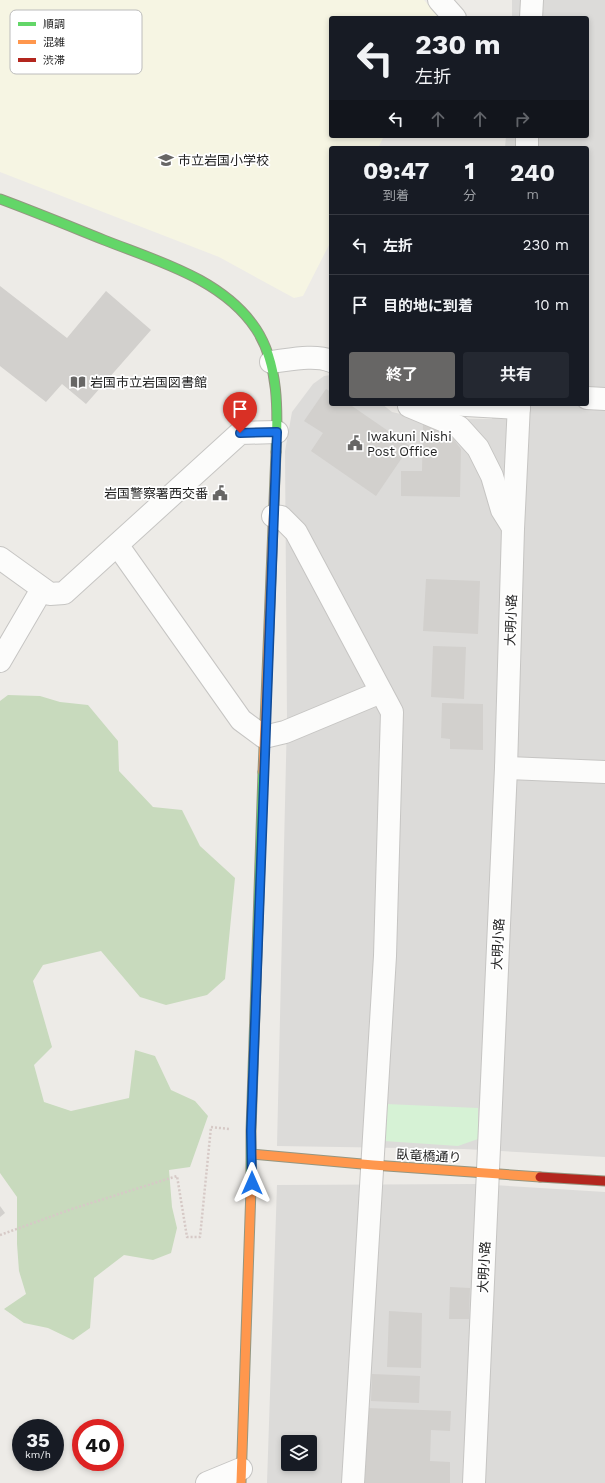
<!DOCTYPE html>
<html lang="ja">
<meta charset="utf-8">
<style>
:root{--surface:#171b24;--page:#242831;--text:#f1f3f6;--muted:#9ea1a6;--line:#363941;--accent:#676665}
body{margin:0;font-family:"Work Sans","Noto Sans JP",sans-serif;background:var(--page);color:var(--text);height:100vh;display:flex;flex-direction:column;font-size:15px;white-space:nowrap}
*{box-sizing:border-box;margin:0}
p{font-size:13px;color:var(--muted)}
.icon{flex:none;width:22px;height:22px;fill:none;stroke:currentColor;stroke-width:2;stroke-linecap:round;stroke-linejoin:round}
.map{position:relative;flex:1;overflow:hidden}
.drawer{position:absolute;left:329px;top:146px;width:260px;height:260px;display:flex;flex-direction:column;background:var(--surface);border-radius:4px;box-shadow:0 2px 6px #0003}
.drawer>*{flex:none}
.banner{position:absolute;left:329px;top:16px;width:260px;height:122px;border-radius:4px;box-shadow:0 2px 6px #0003;background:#171b24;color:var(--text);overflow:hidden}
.controls{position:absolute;left:281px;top:1435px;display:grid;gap:8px}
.controls a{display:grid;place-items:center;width:36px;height:36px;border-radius:4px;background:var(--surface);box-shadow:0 2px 6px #0003;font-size:20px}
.speed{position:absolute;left:12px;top:1419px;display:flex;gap:8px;font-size:20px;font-weight:700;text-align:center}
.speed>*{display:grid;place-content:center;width:52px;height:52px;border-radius:50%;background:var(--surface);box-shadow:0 2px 6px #0003;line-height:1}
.speed small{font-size:10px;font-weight:400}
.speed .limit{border:6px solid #d22;background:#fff;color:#111}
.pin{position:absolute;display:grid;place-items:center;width:34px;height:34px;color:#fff;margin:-41px -17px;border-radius:50% 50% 50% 0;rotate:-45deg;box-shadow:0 0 4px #0007}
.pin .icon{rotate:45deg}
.me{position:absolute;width:44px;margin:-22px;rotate:0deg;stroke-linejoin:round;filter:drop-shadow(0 0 3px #0008)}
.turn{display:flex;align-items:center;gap:14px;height:84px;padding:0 20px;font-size:18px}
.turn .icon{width:52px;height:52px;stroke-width:2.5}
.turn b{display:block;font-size:28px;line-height:34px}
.lanes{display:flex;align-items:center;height:38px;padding:0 20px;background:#0003;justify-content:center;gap:20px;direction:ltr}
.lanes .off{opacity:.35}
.eta{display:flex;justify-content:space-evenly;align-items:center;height:68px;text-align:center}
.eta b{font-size:24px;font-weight:700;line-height:28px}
.cta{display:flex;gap:8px;margin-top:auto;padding:8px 20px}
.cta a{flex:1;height:46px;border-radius:4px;background:var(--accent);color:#fff;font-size:16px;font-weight:700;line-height:46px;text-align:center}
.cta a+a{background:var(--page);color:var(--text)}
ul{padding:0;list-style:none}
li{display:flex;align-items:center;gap:12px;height:60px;padding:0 20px;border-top:1px solid var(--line)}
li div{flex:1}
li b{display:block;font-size:15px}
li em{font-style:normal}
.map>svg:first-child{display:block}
.residential{fill:#dcdbd9;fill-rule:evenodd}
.education{fill:#f6f5e3}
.forest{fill:#c8dabd}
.park{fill:#d6f2d5}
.building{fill:#d2d0cd}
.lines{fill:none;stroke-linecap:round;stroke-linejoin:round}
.street-casing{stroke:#c6c5c3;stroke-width:24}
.fast-casing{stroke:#949680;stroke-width:11}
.slow-casing{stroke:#949680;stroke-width:11}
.jam-casing{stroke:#949680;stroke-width:11}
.path{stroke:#d6c9c6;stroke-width:2.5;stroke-dasharray:2 2;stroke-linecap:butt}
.street{stroke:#fcfcfb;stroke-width:22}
.fast{stroke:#63d668;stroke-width:9}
.slow{stroke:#ff974d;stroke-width:9}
.jam{stroke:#b3261e;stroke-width:9}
.route-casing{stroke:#114b97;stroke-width:10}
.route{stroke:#1a73e8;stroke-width:7}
.labels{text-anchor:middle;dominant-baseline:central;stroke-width:3.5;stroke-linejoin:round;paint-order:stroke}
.poi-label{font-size:13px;fill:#1f1f1f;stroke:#fff;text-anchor:start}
.street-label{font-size:13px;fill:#1f1f1f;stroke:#fff}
.key{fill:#fff;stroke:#bcbcbc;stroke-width:1}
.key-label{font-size:11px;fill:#1f1f1f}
</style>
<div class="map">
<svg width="605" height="1483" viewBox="0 0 605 1483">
<rect width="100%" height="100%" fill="#edebe7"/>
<g class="residential">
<polygon points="512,0 605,0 605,1157 464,1149 277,1146 287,718 285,451 292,412 313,384 324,376 331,375 331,404 382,404 392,412 418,418 492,419 493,404 587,404 587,148 505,148 506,136 587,136 587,18 512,18"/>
<path d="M477 1184 605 1192V1483H267L277 1185ZM288 1442H310V1464H288Z"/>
</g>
<polygon class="education" points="0,0 424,0 440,18 331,18 331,136 384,136 378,148 331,148 331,241 303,296 294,298 219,257 0,172"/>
<polygon class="forest" points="8,695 40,696 60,702 88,705 118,741 119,771 153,807 182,810 200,846 235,878 225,979 207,995 166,1005 140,997 101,951 43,965 33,981 52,1047 34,1065 44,1102 71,1111 129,1098 135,1050 155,1056 171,1090 195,1101 208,1116 190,1167 169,1170 172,1207 177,1228 171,1253 153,1260 124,1255 94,1278 90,1328 73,1340 48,1328 24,1323 4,1309 26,1294 19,1271 17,1244 17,1197 0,1173 0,701"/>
<polygon class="park" points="386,1104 478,1108 478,1139 458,1146 384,1141"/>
<g class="building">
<polygon points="0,286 67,338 106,291 151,330 86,404 62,384 46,402 0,366"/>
<polygon points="326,389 331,392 331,404 349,404 410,446 376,496 311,451 323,433 304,421"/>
<polygon points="423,424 442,424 461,449 460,497 401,496 401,471 422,471"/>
<polygon points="426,579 480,581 478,634 423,631"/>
<polygon points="433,646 466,647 464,699 431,697"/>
<polygon points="442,703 483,704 483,750 450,749 450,739 441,738"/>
<polygon points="0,1206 5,1213 0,1217"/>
<polygon points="450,1287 470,1288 469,1319 449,1319"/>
<polygon points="389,1311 422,1313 421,1368 387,1367"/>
<polygon points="372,1374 420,1376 419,1403 371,1401"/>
<polygon points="366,1408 451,1411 450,1431 431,1430 430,1461 450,1462 450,1483 365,1483"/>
</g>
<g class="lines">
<g class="street-casing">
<g id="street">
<polyline points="439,0 455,18"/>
<polyline points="531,18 532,0"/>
<polyline points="527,148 527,136"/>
<path d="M271 362C289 360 314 354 331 361"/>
<polyline points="587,398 605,399"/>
<polyline points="448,404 519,408"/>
<polyline points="409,406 459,427 478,448 492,476 502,510 512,526"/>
<polyline points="273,516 281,517 296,532 392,712 385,956 353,1483"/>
<polyline points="118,546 241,720 264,737 285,732 381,692"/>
<polyline points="0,558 50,594 64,593 240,433 277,432"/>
<polyline points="0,661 42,589"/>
<polyline points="506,768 605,772"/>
<polyline points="207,1483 241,1469"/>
<polyline points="474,1483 506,768 513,529 519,404"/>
</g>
</g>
<g class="fast-casing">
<g id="fast">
<path d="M0 199C35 212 69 226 104 240 157 261 223 279 256 329 279 364 278 412 276 452"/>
<polyline points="251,1188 251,1131 263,772"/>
</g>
</g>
<g class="slow-casing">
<g id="slow">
<polyline points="263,772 276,452"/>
<polyline points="252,1154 373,1165 540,1177"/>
<polyline points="241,1483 251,1188"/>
</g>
</g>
<g class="jam-casing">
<polyline id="jam" points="540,1177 605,1181"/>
</g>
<polyline class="path" points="0,1235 72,1209 177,1176 187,1237 200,1237 211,1127 229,1129"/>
<use href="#street" class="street"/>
<use href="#fast" class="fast"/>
<use href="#slow" class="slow"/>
<use href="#jam" class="jam"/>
</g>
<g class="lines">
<g class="route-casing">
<polyline id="route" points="240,433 277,432 251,1131 252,1183"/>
</g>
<use href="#route" class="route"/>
</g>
<defs>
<g id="school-bare" transform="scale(1.2)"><path d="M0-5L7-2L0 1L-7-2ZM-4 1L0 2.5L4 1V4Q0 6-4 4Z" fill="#676665" stroke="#fff" stroke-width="2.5" paint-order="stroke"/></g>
<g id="library-bare" transform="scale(1.2)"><path d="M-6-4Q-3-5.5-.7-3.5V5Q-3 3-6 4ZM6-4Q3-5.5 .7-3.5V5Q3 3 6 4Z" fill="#676665" stroke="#fff" stroke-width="2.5" paint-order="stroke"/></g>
<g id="civic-bare" transform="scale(1.2)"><path d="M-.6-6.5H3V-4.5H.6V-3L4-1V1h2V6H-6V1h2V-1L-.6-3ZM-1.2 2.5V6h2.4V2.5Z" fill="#676665" stroke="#fff" stroke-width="2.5" paint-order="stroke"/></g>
</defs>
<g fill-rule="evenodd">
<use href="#school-bare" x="166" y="160"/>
<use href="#library-bare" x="78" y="382"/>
<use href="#civic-bare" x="355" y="443"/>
<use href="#civic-bare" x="220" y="493"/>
</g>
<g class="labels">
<g class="poi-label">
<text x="178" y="160">市立岩国小学校</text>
<text x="90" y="382">岩国市立岩国図書館</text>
<text x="367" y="436">Iwakuni Nishi<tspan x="367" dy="15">Post Office</tspan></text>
<text x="208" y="493" text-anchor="end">岩国警察署西交番</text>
</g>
<g class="street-label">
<text transform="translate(511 620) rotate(-88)">大明小路</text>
<text transform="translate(498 944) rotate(-87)">大明小路</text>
<text transform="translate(429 1156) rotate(3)">臥竜橋通り</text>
<text transform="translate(484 1267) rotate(-87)">大明小路</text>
</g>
</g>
<rect x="10" y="10" width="132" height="64" rx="6" class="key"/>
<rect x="18" y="22" width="18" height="4" fill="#63d668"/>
<rect x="18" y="40" width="18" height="4" fill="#ff974d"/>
<rect x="18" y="58" width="18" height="4" fill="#b3261e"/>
<g class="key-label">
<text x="43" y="28">順調</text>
<text x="43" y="46">混雑</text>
<text x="43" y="64">渋滞</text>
</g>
</svg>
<div class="controls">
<a><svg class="icon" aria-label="layers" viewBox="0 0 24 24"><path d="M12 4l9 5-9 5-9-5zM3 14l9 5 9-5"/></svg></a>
</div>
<div class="speed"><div>35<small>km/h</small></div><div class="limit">40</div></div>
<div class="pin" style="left:240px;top:433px;background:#d93025"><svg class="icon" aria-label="arrive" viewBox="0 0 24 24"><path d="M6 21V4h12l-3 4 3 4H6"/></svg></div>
<svg class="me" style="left:252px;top:1183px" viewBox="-20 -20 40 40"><path d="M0-17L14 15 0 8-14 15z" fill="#1a73e8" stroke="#fff" stroke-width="4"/></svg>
<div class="banner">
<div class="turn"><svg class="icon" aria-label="left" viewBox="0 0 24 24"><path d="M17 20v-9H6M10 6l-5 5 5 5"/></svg><div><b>230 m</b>左折</div></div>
<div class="lanes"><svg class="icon" aria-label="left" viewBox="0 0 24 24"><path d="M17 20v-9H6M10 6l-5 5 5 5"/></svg><svg class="icon off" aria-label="ahead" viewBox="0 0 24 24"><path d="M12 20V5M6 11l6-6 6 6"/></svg><svg class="icon off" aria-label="ahead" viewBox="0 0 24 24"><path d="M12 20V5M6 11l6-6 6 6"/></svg><svg class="icon off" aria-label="right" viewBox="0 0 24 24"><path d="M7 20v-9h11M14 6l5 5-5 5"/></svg></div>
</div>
<section class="drawer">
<div class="eta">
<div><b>09:47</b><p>到着</p></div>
<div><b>1</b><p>分</p></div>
<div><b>240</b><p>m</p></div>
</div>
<ul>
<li><svg class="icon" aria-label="left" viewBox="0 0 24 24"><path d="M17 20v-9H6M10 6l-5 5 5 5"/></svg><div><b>左折</b></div><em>230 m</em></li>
<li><svg class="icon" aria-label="arrive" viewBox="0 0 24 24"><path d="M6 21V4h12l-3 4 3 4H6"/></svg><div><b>目的地に到着</b></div><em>10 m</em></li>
</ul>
<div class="cta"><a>終了</a><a>共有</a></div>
</section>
</div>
